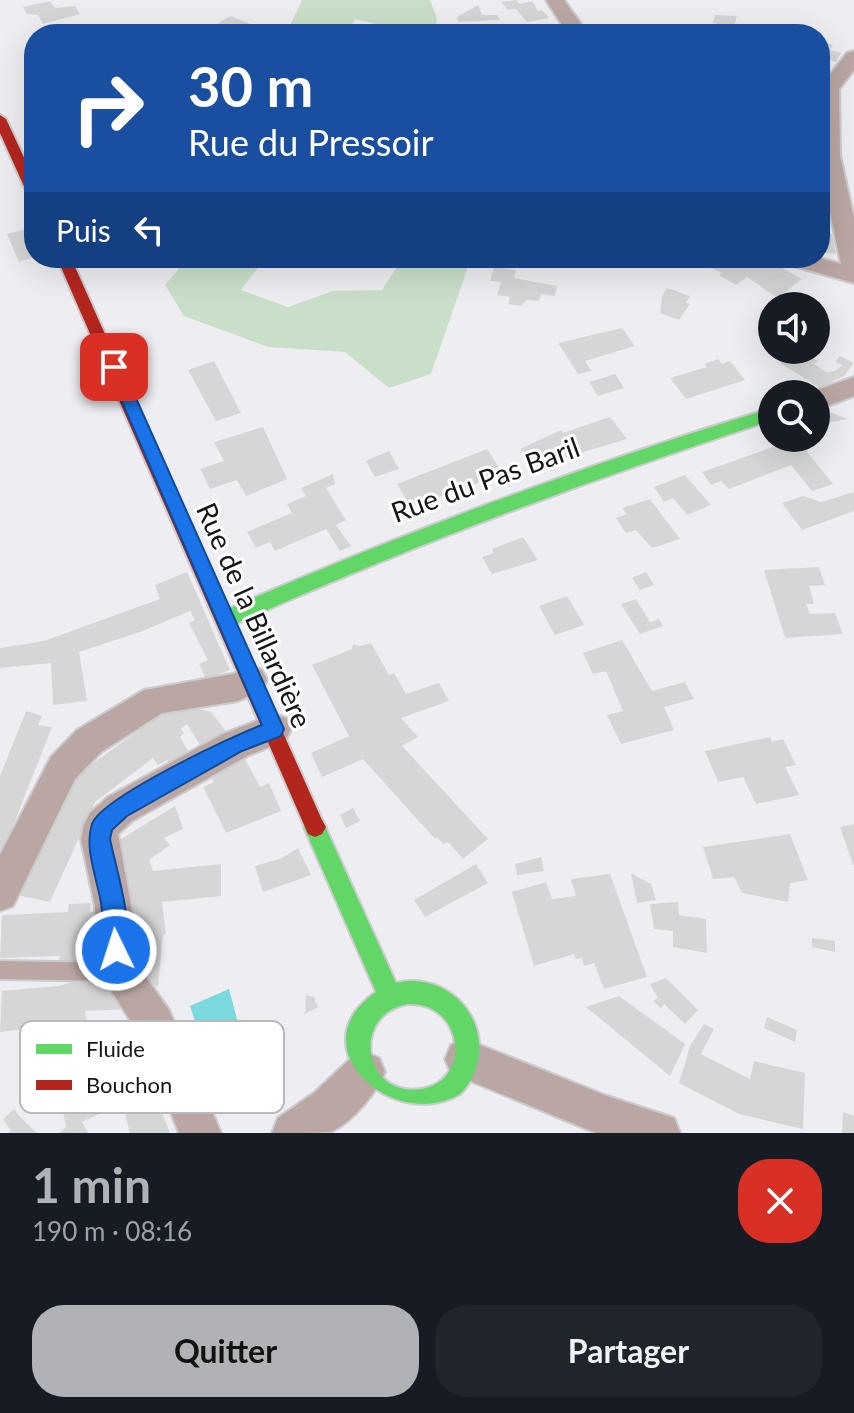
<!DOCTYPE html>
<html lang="fr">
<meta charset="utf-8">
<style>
:root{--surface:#171b24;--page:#20242c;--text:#f1f3f6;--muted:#9ea1a6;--accent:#b1b2b5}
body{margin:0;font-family:Lato,sans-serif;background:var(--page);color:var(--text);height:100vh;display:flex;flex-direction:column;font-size:30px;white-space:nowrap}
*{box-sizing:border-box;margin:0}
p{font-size:26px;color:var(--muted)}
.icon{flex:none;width:44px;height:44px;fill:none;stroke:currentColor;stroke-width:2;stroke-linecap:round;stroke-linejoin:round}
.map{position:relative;height:1133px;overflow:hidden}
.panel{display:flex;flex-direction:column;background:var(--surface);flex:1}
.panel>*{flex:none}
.banner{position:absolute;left:24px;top:24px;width:806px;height:244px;border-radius:32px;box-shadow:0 8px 32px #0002;background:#1a4fa0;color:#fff;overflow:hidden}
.fabs{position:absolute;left:758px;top:292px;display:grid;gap:16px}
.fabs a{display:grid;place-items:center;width:72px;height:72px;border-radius:50%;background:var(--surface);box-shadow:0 8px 32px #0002;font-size:40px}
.pin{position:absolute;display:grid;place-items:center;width:68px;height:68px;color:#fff;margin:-34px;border-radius:16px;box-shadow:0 4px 12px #0006}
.me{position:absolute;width:88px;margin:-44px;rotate:356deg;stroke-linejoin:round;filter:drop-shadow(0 0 6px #0008)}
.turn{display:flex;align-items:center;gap:28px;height:168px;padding:0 32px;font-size:36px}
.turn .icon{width:104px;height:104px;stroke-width:2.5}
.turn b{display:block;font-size:56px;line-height:68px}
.then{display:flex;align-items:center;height:76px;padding:0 32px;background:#0003;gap:16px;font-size:30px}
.round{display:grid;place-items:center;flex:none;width:84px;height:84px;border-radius:32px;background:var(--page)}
.overview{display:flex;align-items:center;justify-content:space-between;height:136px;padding:0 32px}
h1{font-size:48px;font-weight:700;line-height:60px;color:var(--accent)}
.primary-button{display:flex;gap:16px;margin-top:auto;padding:16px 32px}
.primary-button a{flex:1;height:92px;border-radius:32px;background:var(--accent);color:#111;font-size:32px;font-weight:700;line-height:92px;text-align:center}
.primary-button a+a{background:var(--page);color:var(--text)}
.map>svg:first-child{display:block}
.green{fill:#cadfca}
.water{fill:#7ad8de}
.building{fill:#d7d6d7}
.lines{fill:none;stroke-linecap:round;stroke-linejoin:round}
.lane-casing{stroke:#ccccce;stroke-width:4}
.street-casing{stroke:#ccccce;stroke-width:4}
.fast-casing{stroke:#ccccce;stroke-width:4}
.jam-casing{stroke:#ccccce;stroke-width:4}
.lane{fill:#baa7a3;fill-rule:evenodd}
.street{fill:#baa7a3;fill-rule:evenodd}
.fast{fill:#63d668;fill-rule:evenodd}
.jam{fill:#b3261e;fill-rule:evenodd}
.route{fill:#1a73e8;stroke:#114b97;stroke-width:2}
.labels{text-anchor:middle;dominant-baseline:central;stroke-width:6;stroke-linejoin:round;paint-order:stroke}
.street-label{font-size:28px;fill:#161619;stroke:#fff}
.key{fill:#fff;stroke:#b9b9ba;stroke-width:2}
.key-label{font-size:22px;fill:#161619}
</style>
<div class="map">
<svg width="854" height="1133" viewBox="0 0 854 1133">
<rect width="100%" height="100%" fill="#eeeef2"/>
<g class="green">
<polygon points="302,0 430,0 437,18 435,29 415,33 355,19 347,34 286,34"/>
<polygon points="188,258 265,258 241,290 288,307 333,291 382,290 403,258 471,258 431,374 389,388 345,352 268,347 184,316 165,285"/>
</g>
<polygon class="water" points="229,989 249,1064 214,1078 190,1006"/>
<g class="building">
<polygon points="516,0 520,4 532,1 538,11 542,10 549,18 527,22 516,9 508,10 501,2"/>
<polygon points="50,1 55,8 75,6 80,14 43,24 38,15 27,14 23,7"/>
<polygon points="478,5 482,15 497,15 500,20 458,22 457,17"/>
<polygon points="715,15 737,16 734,27 713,23"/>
<polygon points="230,16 251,24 236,34 215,34 221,30 213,27"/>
<polygon points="820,41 833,45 830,50 841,53 836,62 827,59 820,64"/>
<polygon points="27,229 34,257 19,262 7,234"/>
<polygon points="820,233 832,234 836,254 820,252"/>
<polygon points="690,258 764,258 802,279 778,298 747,277 736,285 719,275 722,273"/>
<polygon points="494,267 516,270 514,278 557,286 555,296 541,294 539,301 527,300 521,306 508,304 510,297 497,295 501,282 490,281"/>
<polygon points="667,288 690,296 686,303 690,304 679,320 660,313 662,296"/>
<polygon points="622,328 635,346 585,361 591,371 578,374 558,343"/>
<polygon points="797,350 818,361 814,364 826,372 835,371 843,365 835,362 840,356 854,363 844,376 820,388 780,363"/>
<polygon points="718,359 722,364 730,361 745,380 686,399 670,378 707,367 704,364"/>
<polygon points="214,361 241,413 216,421 188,370"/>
<polygon points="615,374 624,388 598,396 589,382"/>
<polygon points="832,413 848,419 816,425 816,415"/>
<polygon points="610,417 627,439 533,467 520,449 561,430 563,433"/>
<polygon points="263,427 287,479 246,496 237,480 210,489 200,469 224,461 214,442"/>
<polygon points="772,428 772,438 796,438 833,484 812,491 791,465 729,489 721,481 711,485 702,472 776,446 764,431"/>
<polygon points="487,449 503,474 411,507 397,484"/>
<polygon points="389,451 399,469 375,477 366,461"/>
<polygon points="333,474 335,484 326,488 346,520 336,525 351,546 340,551 326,529 275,551 270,542 256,548 247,532 292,513 287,504 306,496 301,488"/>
<polygon points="685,475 711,505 687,515 673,498 664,502 654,487"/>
<polygon points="854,492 854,511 802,530 782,503 803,496 821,502"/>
<polygon points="650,499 680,539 652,548 636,530 626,533 616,518 627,514 622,508"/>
<polygon points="523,537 538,560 492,574 482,557 494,553 492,549"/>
<polygon points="819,567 825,585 809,586 814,604 806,604 810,614 835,613 843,634 785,638 764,570"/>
<polygon points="187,572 230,670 206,679 199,664 208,660 189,623 195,620 190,611 140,632 79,652 87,701 53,705 51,663 0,668 0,648 44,641 160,599 155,585"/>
<polygon points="646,572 654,585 640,590 632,578"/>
<polygon points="567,596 584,625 555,635 539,606"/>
<polygon points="636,599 650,622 659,619 663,626 640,634 621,604"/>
<polygon points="622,640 652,691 685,682 694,699 664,707 674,730 621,744 607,715 623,711 606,671 593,674 583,653"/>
<polygon points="371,643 389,675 394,673 406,694 439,683 449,701 401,718 418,737 402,746 488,839 463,859 448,842 443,844 437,837 435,839 363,759 322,777 311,753 349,736 312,665 352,649 353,644 361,646"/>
<polygon points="175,704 211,712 232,739 202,748 187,724 181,728 184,733 180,737 188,751 170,764 167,760 158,765 153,758 95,802 50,902 13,894 74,777"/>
<polygon points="26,711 42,716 38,725 52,727 0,859 0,776"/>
<polygon points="770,737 772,742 783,739 796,765 785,767 799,795 756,804 743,777 718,782 705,751"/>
<polygon points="244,757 260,787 269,783 281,811 226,833 203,787 214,782 209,772"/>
<polygon points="175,806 183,829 164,838 170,845 149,860 153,871 221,864 221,896 162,902 166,934 163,935 158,987 131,972 108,847"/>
<polygon points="353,808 360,821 346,828 340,815"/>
<polygon points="854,824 854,865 853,865 840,827"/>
<polygon points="790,834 808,880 790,883 788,902 742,893 734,877 713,879 703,847"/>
<polygon points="298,848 311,875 263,892 255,866 282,858"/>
<polygon points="541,857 544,871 517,875 515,864"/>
<polygon points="476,864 488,883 425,917 414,900"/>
<polygon points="631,873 651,884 656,900 637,903"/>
<polygon points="610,874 647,977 604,989 594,963 584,966 582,958 576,959 574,954 534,966 512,892 546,882 552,899 576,896 571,879"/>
<polygon points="678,902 679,915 706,919 707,953 673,947 673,931 654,929 650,904"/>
<polygon points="91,903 89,912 104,911 97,964 58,965 60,956 0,958 2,915 68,912 69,904"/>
<polygon points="812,938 835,941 835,952 812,947"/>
<polygon points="86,978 114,986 127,1009 85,1011 94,1058 141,1036 151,1084 170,1133 130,1133 122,1103 82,1122 88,1133 59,1133 66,1127 57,1081 60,1025 0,1032 2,991 58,986"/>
<polygon points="666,978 698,1010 685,1024 664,1004 661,1008 653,1001 658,998 650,984"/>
<polygon points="306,995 314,997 318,1007 305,1014"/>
<polygon points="619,996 685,1044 670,1076 586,1007"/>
<polygon points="767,1017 797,1030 795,1042 764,1028"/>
<polygon points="704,1024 714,1029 701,1054 750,1079 754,1061 805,1073 803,1129 739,1114 679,1083 690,1046"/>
<polygon points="14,1109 21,1118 37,1133 8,1133 11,1131 3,1119"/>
<polygon points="843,1112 854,1116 854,1133 842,1133"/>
</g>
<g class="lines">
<g class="lane-casing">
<polygon id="lane" points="0,961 116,963 122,966 125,972 122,978 116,981 0,979"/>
</g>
<g class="street-casing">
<g id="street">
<polygon points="546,0 564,0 588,34 568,34"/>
<polygon points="854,51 854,70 839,89 840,156 854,218 854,283 783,263 779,258 819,258 841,264 820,165 820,87 847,53"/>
<polygon points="854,377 854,396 816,410 816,394 806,394"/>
<polygon points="251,666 262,670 267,680 262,690 238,701 162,713 101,752 75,779 13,906 0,911 0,855 51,757 77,730 144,690 233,674"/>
<polygon points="274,714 286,718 291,729 286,740 247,756 132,821 118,834 131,906 137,965 169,1010 221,1133 179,1133 141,1037 99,972 95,906 81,839 84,825 90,813 108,797 223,734"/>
<polygon points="465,1039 607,1096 674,1118 680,1133 596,1133 451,1073 445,1059 451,1045"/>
<path d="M365 1052 379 1058 385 1072C377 1092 351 1124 330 1132 315 1133 288 1133 272 1133L278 1118 314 1093 351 1058Z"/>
</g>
</g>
<g class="fast-casing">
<g id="fast">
<path d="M772 408V420C589 480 409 546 233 625L226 627 219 625 217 619 219 613C399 534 584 465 772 408Z"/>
<path d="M315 817 322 820 396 983C436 973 476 1002 479 1043 481 1061 473 1082 460 1094 394 1133 296 1047 376 992L304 827 308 820ZM408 1004C464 1002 473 1081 421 1089 363 1098 350 1014 408 1004Z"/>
</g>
</g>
<g class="jam-casing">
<g id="jam">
<polygon points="0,115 6,119 34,179 34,197 27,193 0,133"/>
<polygon points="57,258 71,258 322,820 326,827 322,834 315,837 308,834"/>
</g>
</g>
<use href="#lane" class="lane"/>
<use href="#street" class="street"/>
<use href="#fast" class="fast"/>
<use href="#jam" class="jam"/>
</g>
<path class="route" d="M114 361 122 367 284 729 281 736 242 751 127 816 112 830 110 839C116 869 136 930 124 958L116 961 108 958C101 941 104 921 101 903 97 878 84 848 92 824 101 798 232 736 262 725L107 367Z"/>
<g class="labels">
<g class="street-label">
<text transform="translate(485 479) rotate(-20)">Rue du Pas Baril</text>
<text transform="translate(255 615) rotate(66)">Rue de la Billardière</text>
</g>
</g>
<rect x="20" y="1021" width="264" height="92" rx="12" class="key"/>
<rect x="36" y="1044" width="36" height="10" fill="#63d668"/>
<rect x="36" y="1080" width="36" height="10" fill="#b3261e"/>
<g class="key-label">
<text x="86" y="1057">Fluide</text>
<text x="86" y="1093">Bouchon</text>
</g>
</svg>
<div class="fabs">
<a><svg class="icon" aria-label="sound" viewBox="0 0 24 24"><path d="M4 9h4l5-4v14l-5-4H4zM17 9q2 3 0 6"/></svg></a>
<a><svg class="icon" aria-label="search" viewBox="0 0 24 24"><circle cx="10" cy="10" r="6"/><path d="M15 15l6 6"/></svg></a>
</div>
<div class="pin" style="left:114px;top:367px;background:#d93025"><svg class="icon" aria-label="arrive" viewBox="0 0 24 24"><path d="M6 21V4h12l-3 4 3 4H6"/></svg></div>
<svg class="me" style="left:116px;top:950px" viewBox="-20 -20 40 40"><circle r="17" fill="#1a73e8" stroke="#fff" stroke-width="3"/><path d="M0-11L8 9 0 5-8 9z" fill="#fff"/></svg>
<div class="banner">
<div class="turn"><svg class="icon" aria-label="right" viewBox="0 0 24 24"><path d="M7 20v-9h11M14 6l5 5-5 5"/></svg><div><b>30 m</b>Rue du Pressoir</div></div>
<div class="then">Puis<svg class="icon" aria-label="left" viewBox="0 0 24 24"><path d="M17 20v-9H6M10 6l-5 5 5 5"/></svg></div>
</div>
</div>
<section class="panel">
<div class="overview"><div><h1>1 min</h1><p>190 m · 08:16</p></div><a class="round" style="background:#d93025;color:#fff"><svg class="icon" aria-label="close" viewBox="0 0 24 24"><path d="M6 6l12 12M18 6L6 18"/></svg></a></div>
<div class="primary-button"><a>Quitter</a><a>Partager</a></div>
</section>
